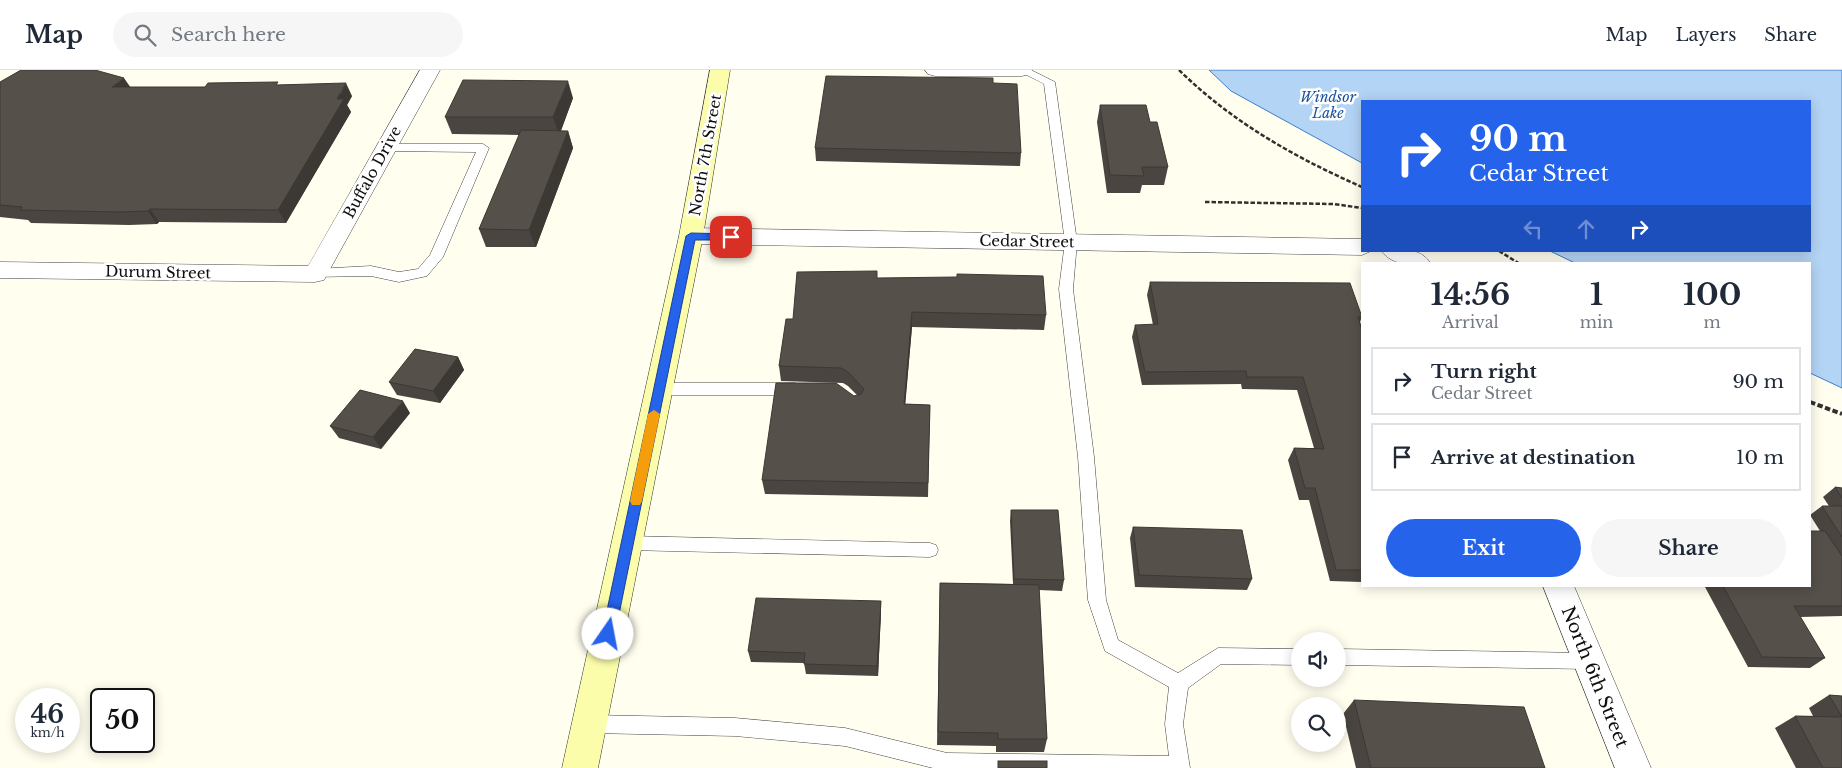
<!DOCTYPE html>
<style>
:root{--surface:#fff;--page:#f6f6f7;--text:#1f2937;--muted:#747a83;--line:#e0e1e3;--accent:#2563eb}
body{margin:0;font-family:"Libre Baskerville",serif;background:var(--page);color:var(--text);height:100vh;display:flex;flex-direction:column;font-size:19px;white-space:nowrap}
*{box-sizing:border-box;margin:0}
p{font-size:16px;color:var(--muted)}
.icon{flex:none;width:28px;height:28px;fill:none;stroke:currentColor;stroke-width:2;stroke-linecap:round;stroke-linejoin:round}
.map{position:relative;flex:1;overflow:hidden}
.panel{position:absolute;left:1361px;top:192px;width:450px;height:325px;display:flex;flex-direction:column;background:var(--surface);border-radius:0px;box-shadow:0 2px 12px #0003}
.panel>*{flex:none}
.banner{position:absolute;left:1361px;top:30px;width:450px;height:152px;border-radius:0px;box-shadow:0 2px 12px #0003;background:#2563eb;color:#fff;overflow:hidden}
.controls{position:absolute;left:1291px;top:562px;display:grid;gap:10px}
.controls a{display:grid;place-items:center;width:55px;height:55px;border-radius:50%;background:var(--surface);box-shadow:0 2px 12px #0003;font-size:25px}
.speed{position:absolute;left:15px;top:618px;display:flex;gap:10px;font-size:25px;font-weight:700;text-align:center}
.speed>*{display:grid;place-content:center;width:65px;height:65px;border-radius:50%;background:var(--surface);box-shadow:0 2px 12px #0003;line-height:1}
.speed small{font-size:12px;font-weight:400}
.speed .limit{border:2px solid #111;border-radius:8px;background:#fff;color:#111}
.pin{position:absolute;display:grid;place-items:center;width:42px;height:42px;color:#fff;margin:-21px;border-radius:10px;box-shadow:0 2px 8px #0006}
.me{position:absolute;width:55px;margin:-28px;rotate:12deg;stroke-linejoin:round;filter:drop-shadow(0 0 4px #0008)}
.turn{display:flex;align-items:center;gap:18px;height:105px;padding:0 25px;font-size:22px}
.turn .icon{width:65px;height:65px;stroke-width:2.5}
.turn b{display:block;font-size:35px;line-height:42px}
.lanes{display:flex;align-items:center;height:48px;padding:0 25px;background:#0003;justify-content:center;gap:25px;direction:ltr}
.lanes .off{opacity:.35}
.eta{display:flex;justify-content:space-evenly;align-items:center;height:85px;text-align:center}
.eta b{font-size:30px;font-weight:800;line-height:35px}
.cta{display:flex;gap:10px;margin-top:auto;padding:10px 25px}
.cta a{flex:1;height:58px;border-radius:30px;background:var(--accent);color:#fff;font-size:20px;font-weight:800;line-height:58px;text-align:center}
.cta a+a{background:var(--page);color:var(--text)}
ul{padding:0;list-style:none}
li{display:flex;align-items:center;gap:15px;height:68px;margin:0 10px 8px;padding:0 15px;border:2px solid var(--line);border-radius:0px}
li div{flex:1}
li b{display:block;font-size:19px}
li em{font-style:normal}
header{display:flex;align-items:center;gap:30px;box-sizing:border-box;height:70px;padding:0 25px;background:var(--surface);border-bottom:1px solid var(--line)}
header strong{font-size:24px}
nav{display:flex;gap:28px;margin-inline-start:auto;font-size:18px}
.search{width:350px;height:45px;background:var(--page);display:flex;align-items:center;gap:12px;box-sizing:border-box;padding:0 18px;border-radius:28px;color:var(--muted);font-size:19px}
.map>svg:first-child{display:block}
.water{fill:#b4d4f5;stroke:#3c7ecb}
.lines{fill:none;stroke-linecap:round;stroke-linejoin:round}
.service-casing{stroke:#414141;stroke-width:1}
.minor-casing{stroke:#414141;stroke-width:1}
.secondary-casing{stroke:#303030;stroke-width:1}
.path-far1{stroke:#303030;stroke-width:2.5;stroke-dasharray:4.5 2;stroke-linecap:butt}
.path{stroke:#303030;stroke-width:4;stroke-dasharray:5.5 2.5;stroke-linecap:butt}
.service{fill:#fff;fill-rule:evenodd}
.minor{fill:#fff;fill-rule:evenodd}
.secondary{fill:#fbfdab;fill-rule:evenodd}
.wall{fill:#4a4540}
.shaded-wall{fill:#3c3834}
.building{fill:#56504a;stroke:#3c3834}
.route{fill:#2563eb;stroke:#184099}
.slow{fill:#f59e0b}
.labels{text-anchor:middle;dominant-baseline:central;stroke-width:5;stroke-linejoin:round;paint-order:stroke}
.far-water-label{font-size:14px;font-style:italic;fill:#19519d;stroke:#fff}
.street-label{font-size:15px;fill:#0e0e0e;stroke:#fff}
.near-street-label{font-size:18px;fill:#0e0e0e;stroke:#fff}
</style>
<header>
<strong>Map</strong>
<div class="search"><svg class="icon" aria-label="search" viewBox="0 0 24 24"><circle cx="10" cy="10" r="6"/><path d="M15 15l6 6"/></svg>Search here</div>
<nav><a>Map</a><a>Layers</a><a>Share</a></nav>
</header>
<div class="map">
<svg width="1842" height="698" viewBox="0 0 1842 698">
<rect width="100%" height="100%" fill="#fffeef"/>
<polygon class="water" points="1209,0 1842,0 1842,318 1810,303 1810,194 1577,194 1550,181 1810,181 1810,31 1362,31 1362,93 1231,21"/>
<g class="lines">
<g class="service-casing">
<g id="service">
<polygon points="1017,0 1031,0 1055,12 1077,172 1073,219 1094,387 1106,530 1118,570 1178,603 1218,578 1300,579 1300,595 1221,594 1188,618 1183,654 1190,698 933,698 845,676 735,666 590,663 583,660 581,654 583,648 590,645 735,648 845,658 947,683 1169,686 1165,654 1169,617 1105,581 1088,530 1078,387 1059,219 1065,172 1044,14"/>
<polygon points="386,74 483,74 489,78 443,187 427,206 399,212 371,206 310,207 308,204 310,201 315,199 371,196 399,202 418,199 430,185 476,82 382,81 380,78"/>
<polygon points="659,313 795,313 800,315 802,319 800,323 795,325 659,325 654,323 652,319 654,315"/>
<polygon points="627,466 930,473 936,475 938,480 936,485 930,487 627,480 621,478 619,473 621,468"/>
<polygon points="1338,579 1589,583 1595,585 1598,591 1595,597 1589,599 1338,595"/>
</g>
</g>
<g class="minor-casing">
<g id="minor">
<polygon points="420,0 440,0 324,210 315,212 0,208 0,192 308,196"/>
<polygon points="925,0 1032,0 1029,4 1022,6 935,6 928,4"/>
<polygon points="691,158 1362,169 1362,181 1371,181 1362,185 691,174 683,172 679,166 683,160"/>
<path d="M1382 181C1401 181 1420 176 1431 194 1415 194 1392 197 1382 181Z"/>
<polygon points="1543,516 1574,516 1651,698 1615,698"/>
</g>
</g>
<g class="secondary-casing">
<polygon id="secondary" points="710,0 730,0 703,166 598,698 562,698 679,166"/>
</g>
<g class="path-far1">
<path d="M1179 0C1232 52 1294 87 1362 117"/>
<polyline points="1205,132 1334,134 1362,138"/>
<polyline points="1499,181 1520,194"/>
</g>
<polyline class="path" points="1810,332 1842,344"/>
<use href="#service" class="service"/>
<use href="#minor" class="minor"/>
<use href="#secondary" class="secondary"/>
</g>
<g class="wall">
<polygon points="0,12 131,17 205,17 279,15 352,26 347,35 351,42 286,153 159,152 157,154 129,155 31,153 28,150 0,147"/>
<polygon points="993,13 1021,83 1020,96 816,91 815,78"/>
<polygon points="573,28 561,61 568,61 573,78 536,177 486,177 479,159 520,65 452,64 445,47"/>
<polygon points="1100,35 1150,52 1168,97 1164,115 1142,115 1140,123 1107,123 1097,52"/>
<polygon points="877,208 1046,245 1044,260 912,257 905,334 930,335 928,427 765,424 762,410 854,326 857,325 848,316 843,313 781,311 779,296 793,249"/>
<polygon points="1150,212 1362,247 1360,252 1362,260 1362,512 1330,511 1309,430 1299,430 1288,390 1294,378 1314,378 1297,320 1242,319 1241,314 1142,315 1132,267 1135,255 1153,255 1147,225"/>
<polygon points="458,287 464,300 440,333 397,325 389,312"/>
<polygon points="410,343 381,379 339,368 330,356"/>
<polygon points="1835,417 1842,418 1842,546 1800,547 1825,588 1810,598 1748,597 1705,517 1685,516 1810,516 1820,461 1810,445 1822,436 1829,436 1823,427"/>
<polygon points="1011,440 1064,510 1062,521 1039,520 1047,669 1044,682 996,682 996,676 937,675 940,513 1013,514 1010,451"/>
<polygon points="1133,457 1252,509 1247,520 1135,517 1130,468"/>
<polygon points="881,531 881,542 878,606 806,604 804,593 751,592 748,581"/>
<polygon points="1829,625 1842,626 1842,698 1796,698 1775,658 1795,646 1813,646 1809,638"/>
<polygon points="1354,630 1545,698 1356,698 1343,644"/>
</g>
<g class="shaded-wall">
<polygon points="124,8 133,21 112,17"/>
<polygon points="568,11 573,28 559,65 553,47"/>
<polygon points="346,13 352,26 347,35 351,42 286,153 278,140"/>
<polygon points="568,61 573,78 536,177 529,160"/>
<polygon points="150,139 159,152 157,154 148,141"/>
<polygon points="912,242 912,257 904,349 904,334"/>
<polygon points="458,287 464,300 440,333 433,321"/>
<polygon points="403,331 410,343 381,379 373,367"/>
<polygon points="881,531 881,542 878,606 877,596"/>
</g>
<g class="building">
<polygon points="21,0 95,0 124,8 112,17 205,17 208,13 278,12 276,15 346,13 337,29 344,29 278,140 150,139 148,141 120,142 20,140 22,137 0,135 0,12"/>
<polygon points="826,6 993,8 993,13 1017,14 1021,83 815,78"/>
<polygon points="463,10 568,11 553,47 445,47"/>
<polygon points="1100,35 1146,35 1150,52 1157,52 1168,97 1142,97 1144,106 1110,105"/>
<polygon points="521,60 568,61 529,160 479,159"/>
<polygon points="877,201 877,208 957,207 957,204 1043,206 1046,245 912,242 904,334 930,335 928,413 762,410 776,313 836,313 854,326 861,324 864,319 847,301 841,298 779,296 786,249 793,249 797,202"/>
<polygon points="1150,212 1350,213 1362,247 1358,247 1362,260 1362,500 1336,500 1315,418 1305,418 1294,378 1324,379 1303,307 1247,307 1246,301 1145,302 1135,255 1158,254"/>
<polygon points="415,279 458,287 433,321 389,312"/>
<polygon points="360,320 403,331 373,367 330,356"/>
<polygon points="1835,417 1842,418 1842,428"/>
<polygon points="1822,436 1842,436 1842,467"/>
<polygon points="1011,440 1058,440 1064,510 1014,509"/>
<polygon points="1133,457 1242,460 1252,509 1139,505"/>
<polygon points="1810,461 1825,461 1842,486 1842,536 1794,536 1825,588 1762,587 1723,516 1810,516"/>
<polygon points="940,513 1039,515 1047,669 998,669 998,663 938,662"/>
<polygon points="756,528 881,531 877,596 804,594 805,583 748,581"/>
<polygon points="1829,625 1842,626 1842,698 1823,698 1795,646 1842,647"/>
<polygon points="1354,630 1524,637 1545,698 1371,698"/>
<rect x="998" y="691" width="49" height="7"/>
</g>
<polygon class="route" points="691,163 731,164 736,167 731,170 695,170 615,564 613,568 608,570 604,568 602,564 686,166"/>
<polygon class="slow" points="654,340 660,344 642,431 640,435 632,435 630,431 648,344"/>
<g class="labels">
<g class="far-water-label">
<text x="1328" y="27">Windsor<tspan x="1328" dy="16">Lake</tspan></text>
</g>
<g class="street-label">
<text transform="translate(705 85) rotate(-80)">North 7th Street</text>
<text transform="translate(372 102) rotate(-61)">Buffalo Drive</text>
<text transform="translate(1027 171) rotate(1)">Cedar Street</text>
<text transform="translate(158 202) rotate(1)">Durum Street</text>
</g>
<g class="near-street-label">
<text transform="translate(1595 607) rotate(68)">North 6th Street</text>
</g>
</g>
</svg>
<div class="controls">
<a><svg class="icon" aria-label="sound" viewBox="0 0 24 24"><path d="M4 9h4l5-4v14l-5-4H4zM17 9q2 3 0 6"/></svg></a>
<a><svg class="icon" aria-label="search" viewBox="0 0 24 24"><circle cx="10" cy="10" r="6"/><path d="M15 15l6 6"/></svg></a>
</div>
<div class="speed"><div>46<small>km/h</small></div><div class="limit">50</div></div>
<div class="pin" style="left:731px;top:167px;background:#d93025"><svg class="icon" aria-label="arrive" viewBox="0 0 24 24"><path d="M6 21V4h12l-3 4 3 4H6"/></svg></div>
<svg class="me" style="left:608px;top:564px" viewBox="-20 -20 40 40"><circle r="19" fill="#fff"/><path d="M0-13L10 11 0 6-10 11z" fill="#2563eb"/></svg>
<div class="banner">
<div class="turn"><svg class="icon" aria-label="right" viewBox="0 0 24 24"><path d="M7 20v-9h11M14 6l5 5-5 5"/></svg><div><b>90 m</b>Cedar Street</div></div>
<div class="lanes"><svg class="icon off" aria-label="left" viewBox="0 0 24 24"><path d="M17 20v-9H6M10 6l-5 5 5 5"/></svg><svg class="icon off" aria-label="ahead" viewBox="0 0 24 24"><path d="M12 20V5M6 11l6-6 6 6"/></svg><svg class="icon" aria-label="right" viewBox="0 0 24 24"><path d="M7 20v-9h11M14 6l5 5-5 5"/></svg></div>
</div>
<section class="panel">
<div class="eta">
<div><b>14:56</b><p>Arrival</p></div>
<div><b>1</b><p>min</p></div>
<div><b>100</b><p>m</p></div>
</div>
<ul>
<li><svg class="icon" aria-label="right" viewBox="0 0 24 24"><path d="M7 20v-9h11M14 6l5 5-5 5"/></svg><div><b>Turn right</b><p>Cedar Street</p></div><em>90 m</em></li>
<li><svg class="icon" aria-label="arrive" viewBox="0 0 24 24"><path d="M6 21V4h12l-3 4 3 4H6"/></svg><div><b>Arrive at destination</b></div><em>10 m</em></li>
</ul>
<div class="cta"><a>Exit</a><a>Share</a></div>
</section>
</div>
